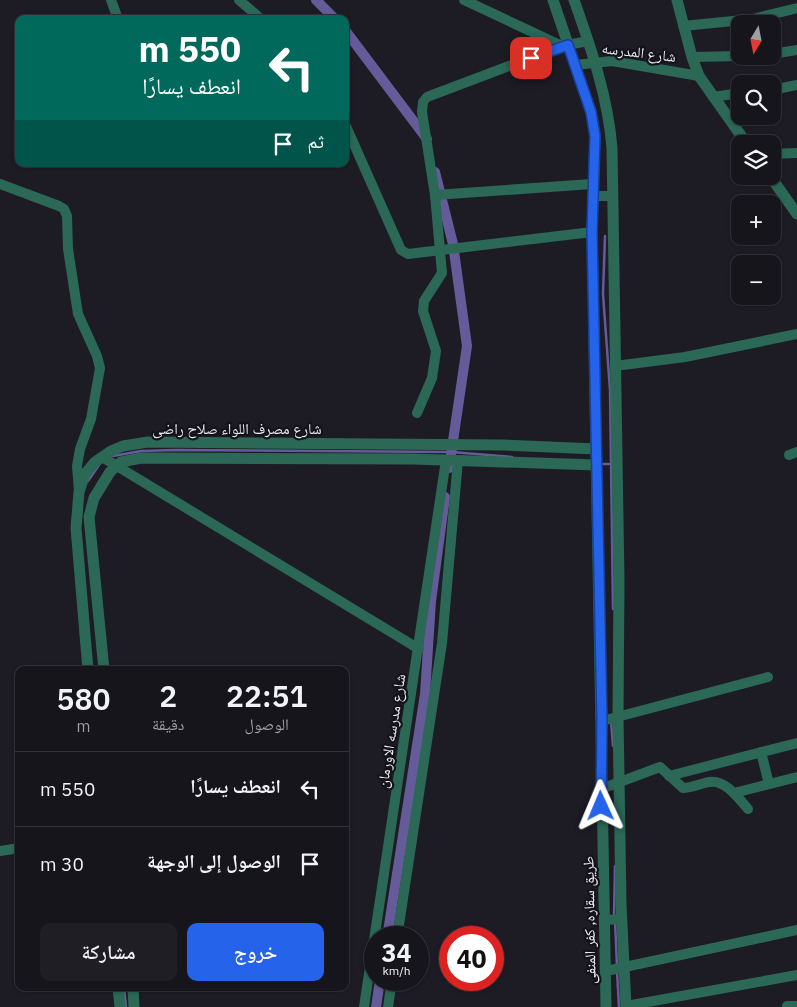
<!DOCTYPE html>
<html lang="ar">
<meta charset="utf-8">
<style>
:root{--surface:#16151c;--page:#1f1e25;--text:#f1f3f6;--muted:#9e9fa3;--line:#35343b;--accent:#2563eb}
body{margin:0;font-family:"IBM Plex Sans","Noto Naskh Arabic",sans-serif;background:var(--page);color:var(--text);direction:rtl;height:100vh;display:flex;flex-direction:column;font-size:19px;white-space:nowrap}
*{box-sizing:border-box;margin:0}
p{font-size:16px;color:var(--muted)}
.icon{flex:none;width:28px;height:28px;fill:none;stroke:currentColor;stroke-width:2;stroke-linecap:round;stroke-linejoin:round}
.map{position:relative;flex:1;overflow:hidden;direction:ltr}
.details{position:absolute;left:15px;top:666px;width:334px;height:325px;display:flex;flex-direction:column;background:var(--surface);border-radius:10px;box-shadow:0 1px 4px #0004,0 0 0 1px var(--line);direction:rtl}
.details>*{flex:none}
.banner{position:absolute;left:15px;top:15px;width:334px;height:152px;border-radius:10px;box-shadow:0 1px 4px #0004,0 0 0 1px var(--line);direction:rtl;background:#00695c;color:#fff;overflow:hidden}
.needle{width:32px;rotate:190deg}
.controls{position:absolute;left:731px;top:15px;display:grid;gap:10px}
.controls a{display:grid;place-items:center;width:50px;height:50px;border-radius:10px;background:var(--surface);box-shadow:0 1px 4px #0004,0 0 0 1px var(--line);font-size:25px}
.speed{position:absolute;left:364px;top:926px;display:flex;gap:10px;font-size:25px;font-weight:700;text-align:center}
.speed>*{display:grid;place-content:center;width:65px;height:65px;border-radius:50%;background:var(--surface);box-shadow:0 1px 4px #0004,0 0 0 1px var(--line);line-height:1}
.speed small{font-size:12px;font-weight:400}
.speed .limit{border:8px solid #d22;background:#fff;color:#111}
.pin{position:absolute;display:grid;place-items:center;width:42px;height:42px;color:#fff;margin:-21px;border-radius:10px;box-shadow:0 2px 8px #0006}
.me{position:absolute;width:55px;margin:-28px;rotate:359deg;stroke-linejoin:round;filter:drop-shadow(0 0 4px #0008)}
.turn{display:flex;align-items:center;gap:18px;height:105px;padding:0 25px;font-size:22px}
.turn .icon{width:65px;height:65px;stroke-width:2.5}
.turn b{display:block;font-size:35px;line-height:42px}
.then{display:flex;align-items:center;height:48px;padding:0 25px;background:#0003;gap:10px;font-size:19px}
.eta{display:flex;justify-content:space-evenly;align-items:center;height:85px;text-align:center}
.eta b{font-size:30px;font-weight:600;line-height:35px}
.cta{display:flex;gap:10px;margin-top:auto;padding:10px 25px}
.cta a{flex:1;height:58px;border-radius:10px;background:var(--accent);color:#fff;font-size:20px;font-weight:600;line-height:58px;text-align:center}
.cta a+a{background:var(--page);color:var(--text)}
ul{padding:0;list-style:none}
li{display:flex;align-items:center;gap:15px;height:75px;padding:0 25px;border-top:1px solid var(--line)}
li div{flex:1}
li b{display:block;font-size:19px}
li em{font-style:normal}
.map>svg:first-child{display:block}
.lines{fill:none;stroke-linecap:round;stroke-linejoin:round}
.stream{stroke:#665b99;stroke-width:2.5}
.canal{stroke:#665b99;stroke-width:10}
.minor{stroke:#2b6856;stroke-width:10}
.tertiary{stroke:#2b6856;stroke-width:11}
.route-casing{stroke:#184099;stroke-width:12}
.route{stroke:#2563eb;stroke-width:9}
.labels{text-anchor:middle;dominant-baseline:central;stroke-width:4.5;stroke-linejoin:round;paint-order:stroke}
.street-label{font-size:15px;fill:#ebebf1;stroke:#14131b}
</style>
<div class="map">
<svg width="797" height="1007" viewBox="0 0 797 1007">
<rect width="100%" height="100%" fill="#1d1c25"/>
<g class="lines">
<g class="stream">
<polyline points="605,236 603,294 610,390 613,609"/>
<polyline points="113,456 141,451 175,450 451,452 512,457"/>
<polyline points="603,464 610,464"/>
<polyline points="88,481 99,465"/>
<polyline points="611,721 613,746"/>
<polyline points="614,916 615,866"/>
<polyline points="615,921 617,966"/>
<polyline points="617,971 619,1007"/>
<polyline points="124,988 126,1007"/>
</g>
<g class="canal">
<polyline points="316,0 335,19"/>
<polyline points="345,30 427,139"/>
<polyline points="435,172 453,244 467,346 449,468"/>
<polyline points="387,938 425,694 431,601 445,497"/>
<polyline points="376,1007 380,980"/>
</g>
<g class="minor">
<polyline points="111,0 118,19"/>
<polyline points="239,0 261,19"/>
<polyline points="464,0 562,46"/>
<polyline points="683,26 753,19 797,8"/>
<polyline points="772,54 797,50"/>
<polyline points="692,57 741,56"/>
<polyline points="575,65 612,61 699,76"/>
<polyline points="772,90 797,85"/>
<polyline points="713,97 740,93"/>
<polyline points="345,124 401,250 408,254 592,232"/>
<polyline points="772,154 797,153"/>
<polyline points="0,184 59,206 64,209 67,216 68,249 78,314 97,356 100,368 91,419 80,449 77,466 79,491"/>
<polyline points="435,195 592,184"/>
<polyline points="592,196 612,196"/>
<polyline points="615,366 685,357 797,334"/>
<polyline points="417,413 432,378 436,351 423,311 424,301 442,273 435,195 422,112 423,102 427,97 562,46 588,41"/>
<polyline points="789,455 797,452"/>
<polyline points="102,457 419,649"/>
<polyline points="602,721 768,677"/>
<polyline points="761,752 769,784"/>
<polyline points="669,776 797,743"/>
<path d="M601 789 660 767 683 788C693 788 701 783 710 782 726 780 739 799 748 809"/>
<polyline points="734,793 797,777"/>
<polyline points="0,851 19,848"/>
<polyline points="605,920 621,919"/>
<polyline points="397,938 442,643 458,460"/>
<polyline points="606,971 797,930"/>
<polyline points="626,1006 797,975"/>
<polyline points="787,1006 797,1006"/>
<polyline points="364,1007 446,460"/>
<polyline points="388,1007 392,980"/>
</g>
<g class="tertiary">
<polyline points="553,0 591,112 595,136 592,232 606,1007"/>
<path d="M574 0C591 48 608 97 612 148L619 581 618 716 621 904 626 1007"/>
<polyline points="677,0 692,57 699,76 747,144"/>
<polyline points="770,176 797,214"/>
<polyline points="88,670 76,528 79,492 85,474 95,462 111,451 123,446 148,442 503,445 596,449"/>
<polyline points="104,670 89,517 94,498 110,472 121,462 141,458 413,459 596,465"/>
<polyline points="118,988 120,1007"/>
<polyline points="133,988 134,1007"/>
</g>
</g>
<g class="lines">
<g class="route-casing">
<polyline id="route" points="531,58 568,45 591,112 595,136 592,232 602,720 601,806"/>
</g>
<use href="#route" class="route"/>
</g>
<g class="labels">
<g class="street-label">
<text transform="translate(639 52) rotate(7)">شارع المدرسه</text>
<text x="237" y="428">شارع مصرف اللواء صلاح راضى</text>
<text transform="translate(391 731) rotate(-81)">شارع مدرسه الاورمان</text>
<text transform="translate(589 920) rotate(-91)">طريق سقاره, كفر المنفى</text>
</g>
</g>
</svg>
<div class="controls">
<a><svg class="needle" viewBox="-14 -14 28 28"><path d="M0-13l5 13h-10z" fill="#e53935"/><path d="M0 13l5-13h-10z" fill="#9e9fa3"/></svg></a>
<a><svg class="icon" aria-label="search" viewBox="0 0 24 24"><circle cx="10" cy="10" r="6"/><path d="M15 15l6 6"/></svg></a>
<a><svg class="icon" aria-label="layers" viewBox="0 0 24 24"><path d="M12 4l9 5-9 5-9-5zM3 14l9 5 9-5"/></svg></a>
<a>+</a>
<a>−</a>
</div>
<div class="speed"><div>34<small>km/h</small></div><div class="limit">40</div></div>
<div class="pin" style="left:531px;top:58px;background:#d93025"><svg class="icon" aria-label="arrive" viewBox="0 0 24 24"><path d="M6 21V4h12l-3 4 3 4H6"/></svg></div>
<svg class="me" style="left:601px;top:806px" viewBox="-20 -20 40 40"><path d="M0-17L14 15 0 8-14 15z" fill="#2563eb" stroke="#fff" stroke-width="4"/></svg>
<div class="banner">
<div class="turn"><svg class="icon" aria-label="left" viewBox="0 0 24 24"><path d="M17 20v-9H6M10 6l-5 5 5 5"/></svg><div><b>550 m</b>انعطف يسارًا</div></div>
<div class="then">ثم<svg class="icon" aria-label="arrive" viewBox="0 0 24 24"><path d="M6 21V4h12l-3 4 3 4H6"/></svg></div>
</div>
<section class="details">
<div class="eta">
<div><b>22:51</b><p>الوصول</p></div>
<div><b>2</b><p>دقيقة</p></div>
<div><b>580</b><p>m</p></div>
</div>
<ul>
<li><svg class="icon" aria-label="left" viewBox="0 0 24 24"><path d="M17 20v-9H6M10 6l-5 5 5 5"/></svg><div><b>انعطف يسارًا</b></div><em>550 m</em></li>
<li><svg class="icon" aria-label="arrive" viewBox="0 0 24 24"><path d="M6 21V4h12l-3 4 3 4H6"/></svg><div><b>الوصول إلى الوجهة</b></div><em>30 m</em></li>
</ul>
<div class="cta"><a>خروج</a><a>مشاركة</a></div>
</section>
</div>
